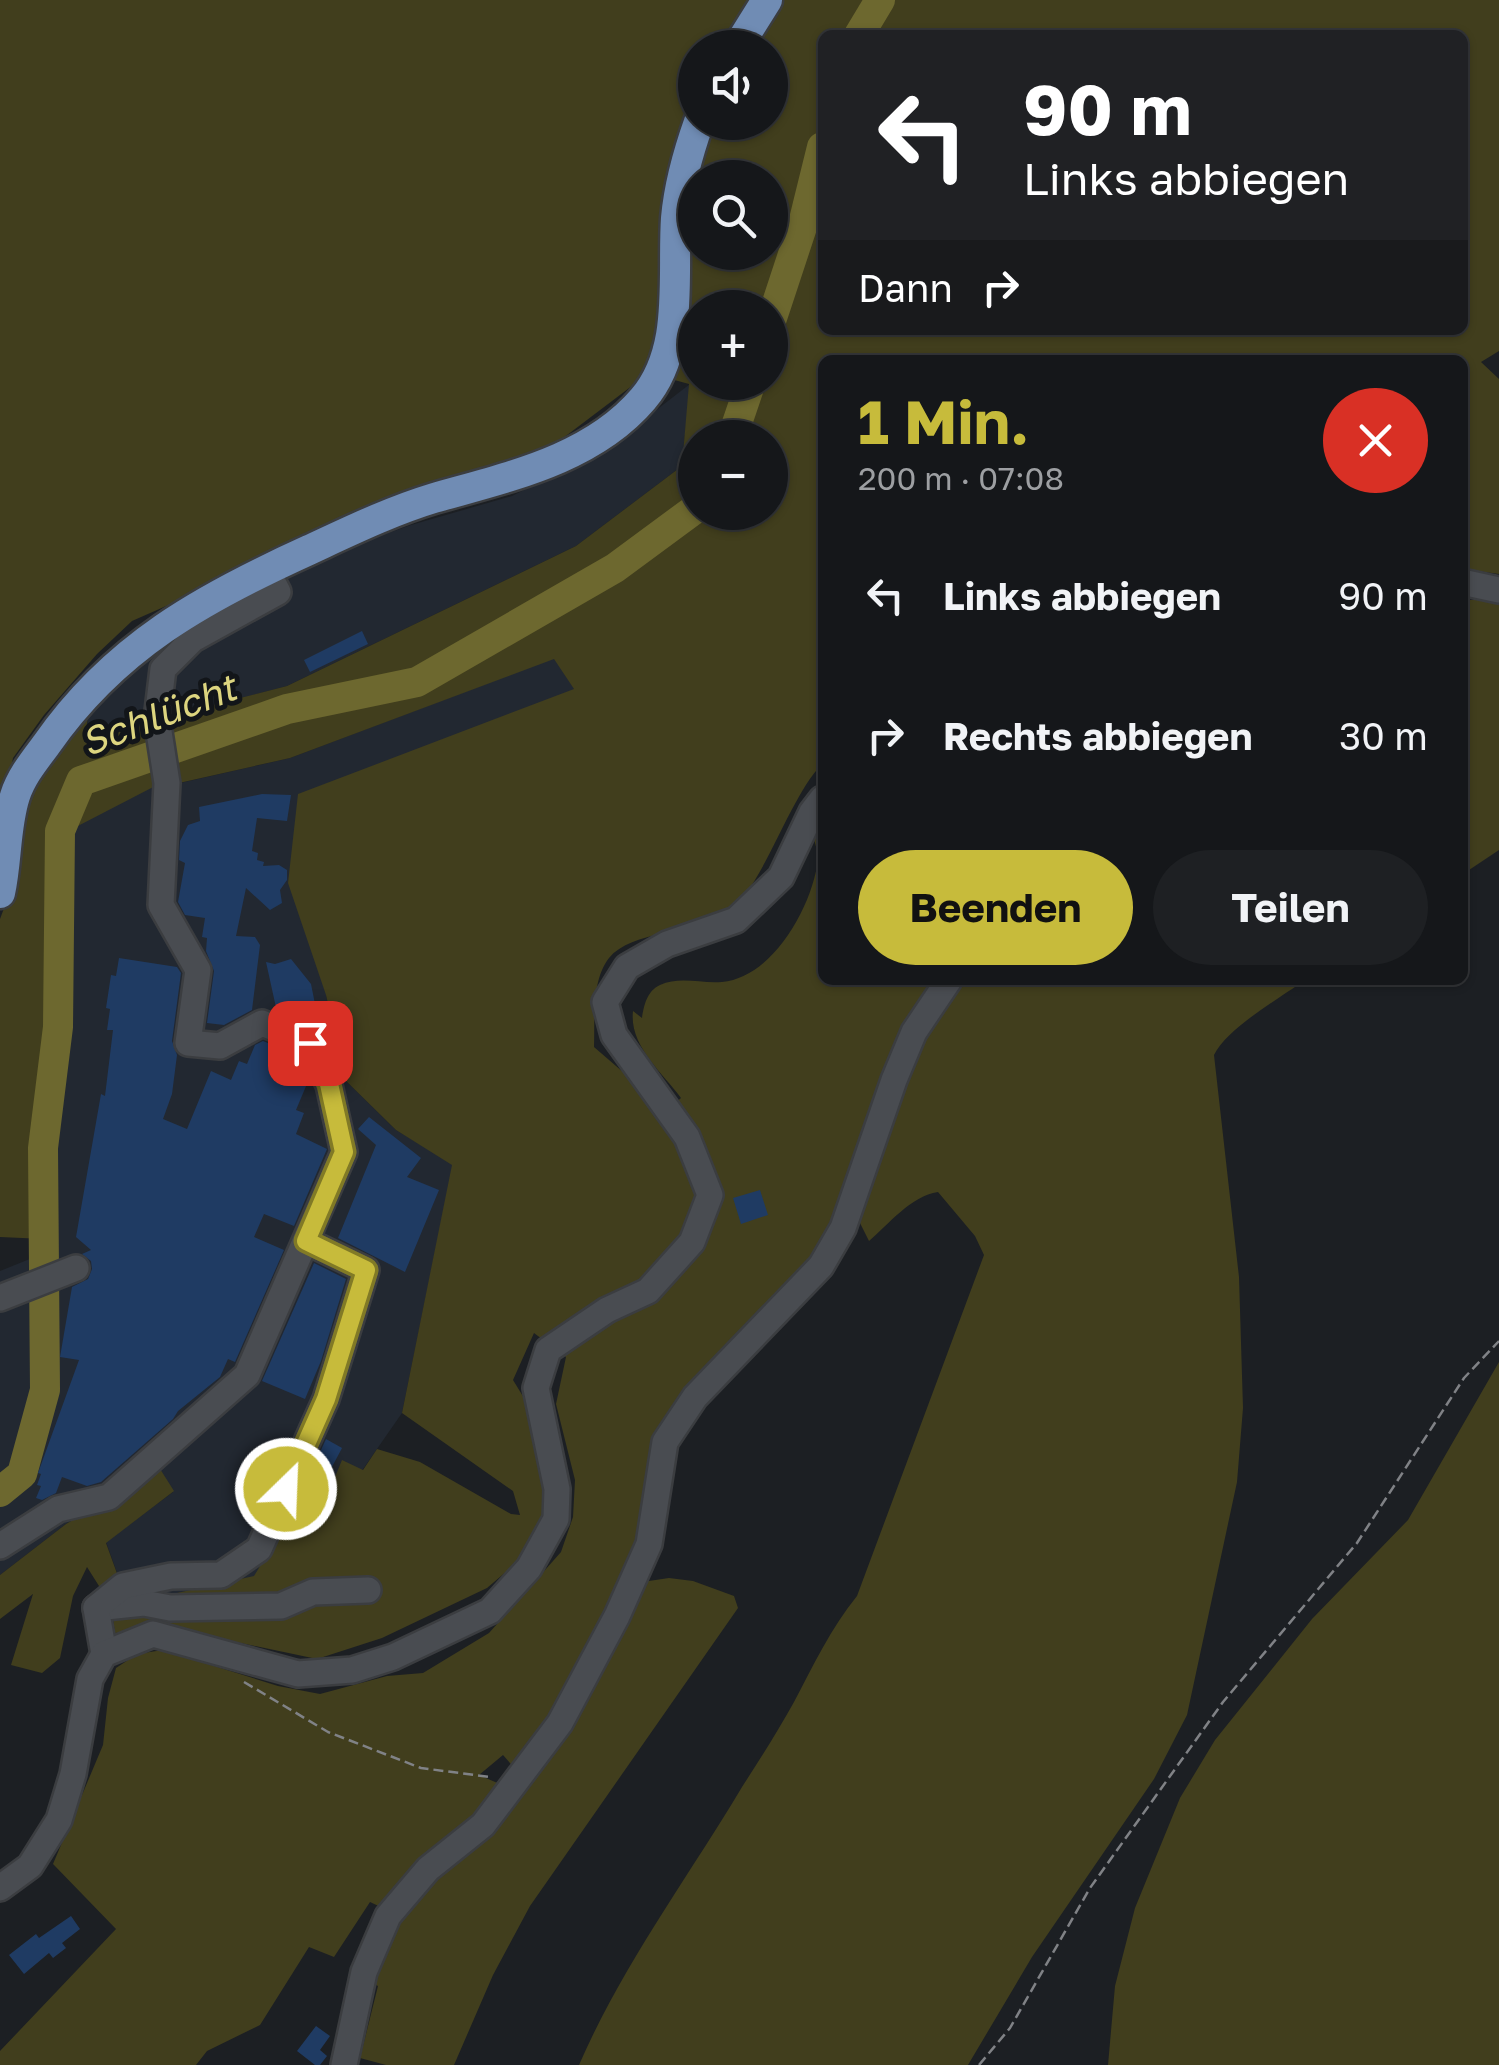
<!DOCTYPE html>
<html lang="de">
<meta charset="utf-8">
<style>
:root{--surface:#15171a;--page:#1e2023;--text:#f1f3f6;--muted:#9d9fa2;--line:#343639;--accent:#c7bb3b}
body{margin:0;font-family:"Golos Text",sans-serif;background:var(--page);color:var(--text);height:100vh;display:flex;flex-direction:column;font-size:38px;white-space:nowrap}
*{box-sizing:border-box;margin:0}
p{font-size:32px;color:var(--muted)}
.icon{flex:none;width:55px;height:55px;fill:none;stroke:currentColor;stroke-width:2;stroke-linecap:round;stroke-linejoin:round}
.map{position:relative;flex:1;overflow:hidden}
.drawer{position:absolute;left:818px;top:355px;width:650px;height:630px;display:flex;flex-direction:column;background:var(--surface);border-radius:15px;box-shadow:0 2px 8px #0004,0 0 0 2px var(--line)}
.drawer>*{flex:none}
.guide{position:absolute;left:818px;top:30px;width:650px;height:305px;border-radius:15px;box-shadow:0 2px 8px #0004,0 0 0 2px var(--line);background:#202124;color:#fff;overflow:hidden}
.controls{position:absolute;left:678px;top:30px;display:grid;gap:20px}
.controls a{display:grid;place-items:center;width:110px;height:110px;border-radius:50%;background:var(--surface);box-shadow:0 2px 8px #0004,0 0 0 2px var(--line);font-size:50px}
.pin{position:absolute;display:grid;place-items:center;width:85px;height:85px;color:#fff;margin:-42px;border-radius:20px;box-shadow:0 5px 15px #0006}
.me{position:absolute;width:110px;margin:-55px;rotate:24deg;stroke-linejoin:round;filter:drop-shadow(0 0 8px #0008)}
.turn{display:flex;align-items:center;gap:35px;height:210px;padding:0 40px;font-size:45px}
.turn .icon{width:130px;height:130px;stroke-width:2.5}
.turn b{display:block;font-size:70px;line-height:85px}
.then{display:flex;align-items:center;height:95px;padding:0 40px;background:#0003;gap:20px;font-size:38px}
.round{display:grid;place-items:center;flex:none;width:105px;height:105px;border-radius:52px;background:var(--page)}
.headline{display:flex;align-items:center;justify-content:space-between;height:170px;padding:0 40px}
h1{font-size:60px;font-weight:700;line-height:75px;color:var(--accent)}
.primary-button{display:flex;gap:20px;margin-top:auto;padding:20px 40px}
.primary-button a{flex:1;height:115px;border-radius:60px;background:var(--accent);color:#111;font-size:40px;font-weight:700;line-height:115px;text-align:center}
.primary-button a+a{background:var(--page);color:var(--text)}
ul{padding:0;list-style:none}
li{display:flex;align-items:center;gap:30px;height:140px;padding:0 40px}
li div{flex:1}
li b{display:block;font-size:38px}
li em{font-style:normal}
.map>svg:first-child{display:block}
.built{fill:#222831}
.green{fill:#413e1d;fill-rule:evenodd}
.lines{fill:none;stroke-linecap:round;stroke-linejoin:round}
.river{stroke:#6d682f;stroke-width:30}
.building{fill:#1f3b63}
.minor-casing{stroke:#3b3d40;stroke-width:30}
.major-casing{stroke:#3b3d40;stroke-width:35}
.path{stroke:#808286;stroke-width:2.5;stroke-dasharray:10 5;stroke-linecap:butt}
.minor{stroke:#494c51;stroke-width:25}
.major{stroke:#708cb4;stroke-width:30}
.route-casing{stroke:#817a26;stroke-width:25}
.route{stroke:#c7bb3b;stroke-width:18}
.labels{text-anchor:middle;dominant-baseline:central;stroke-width:10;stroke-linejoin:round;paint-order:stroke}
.water-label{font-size:38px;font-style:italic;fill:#ddd57f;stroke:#121519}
</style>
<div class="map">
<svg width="1499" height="2065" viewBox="0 0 1499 2065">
<rect width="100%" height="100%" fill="#1c1f23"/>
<polygon class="built" points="690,384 682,466 576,546 287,686 166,718 180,783 290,758 554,658 575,690 326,995 345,1080 396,1130 453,1164 402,1413 256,1623 131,1612 106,1542 173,1492 117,1494 66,1524 0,1575 0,1271 52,1250 74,827 88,717 137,667 196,625 340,550 411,525 512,496 607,448"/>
<g class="green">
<path d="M0 0H1499V351L1481 362 1499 379V574L1463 569 1462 360H822V764C787 800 761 895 723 916 692 934 632 930 609 958 591 981 595 1020 594 1047L667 1110 681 1098C662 1072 629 1046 633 1011L642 1018C644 1005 647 991 660 985 680 976 702 984 722 982 773 978 813 905 818 859 818 852 815 843 813 836L822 823V980H940L818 1265 726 1347 665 1421 633 1572 611 1619 516 1770 503 1755 479 1775 502 1785 478 1818 387 1910 370 1902 334 1957 309 1947 260 2025 207 2051 196 2065H0V2051L116 1929 53 1864 103 1745 108 1698 116 1668 137 1654 163 1650 278 1686 320 1694 387 1676 423 1673 489 1633 561 1552 573 1517 575 1480 556 1404 566 1357 534 1333 513 1380 532 1411 553 1499 532 1550 487 1588 382 1638 317 1659 174 1629 115 1633 111 1605 87 1567 73 1596 60 1658 42 1673 11 1665 33 1594 0 1619V1575L66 1524 117 1494 155 1461 174 1491 106 1543 131 1612 167 1613 177 1593 254 1576 300 1501 323 1506 342 1460 363 1470 377 1449 420 1462 511 1514 520 1515 513 1491 402 1413 452 1165 396 1130 345 1080 326 995 288 883 298 794 574 689 554 659 290 758 179 783 165 717 287 686 576 546 682 466 689 384 649 373 546 451 403 502 132 621 97 654 44 715 13 758 0 828ZM822 35H1462V330H822ZM695 48H770V122H695ZM695 178H770V252H695ZM695 308H770V382H695ZM695 438H770V512H695Z"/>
<polygon points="1470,600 1499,600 1499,850 1463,874 1463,602"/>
<polygon points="80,707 88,717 84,742 148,724 159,784 74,828 64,1055 44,1239 0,1237 0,919 9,895 20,813"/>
<path d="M959 980H1305C1279 999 1228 1027 1214 1055L1239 1277 1243 1408 1237 1482 1187 1715 1154 1779 1032 1957 968 2065H579C622 1966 687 1879 742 1787 760 1759 778 1731 794 1702 813 1666 831 1628 857 1596L984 1255 975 1236 938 1192C911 1196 889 1224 869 1241L857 1217 916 1050Z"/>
<polygon points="1499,1362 1499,2065 1108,2065 1115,1986 1135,1908 1180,1798 1215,1740 1312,1619 1408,1520"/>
<polygon points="669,1578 693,1581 734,1596 738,1608 530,1906 493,1975 454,2065 386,2065 360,2058 378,1986 366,1980 397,1920 422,1885 490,1829 642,1582"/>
</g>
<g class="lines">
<g class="river">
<polyline points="859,35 880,0"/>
<polyline points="770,324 803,224 822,147"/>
<polyline points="732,438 751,382"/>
<polyline points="0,1492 22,1474 45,1390 43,1148 58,1027 60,831 81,781 287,709 417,682 615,568 695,509"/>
</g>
</g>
<g class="building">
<polygon points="362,631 368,644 310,672 304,660"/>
<polygon points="262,794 291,795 287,821 257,818 252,851 258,853 257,860 264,862 263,866 279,865 287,870 287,880 280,890 282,903 270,910 246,888 236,936 255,937 260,945 252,1010 224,1025 207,1023 214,971 206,951 207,938 202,937 205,918 185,915 178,902 185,863 179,860 180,841 188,825 200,821 199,807"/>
<polygon points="119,958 177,967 181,973 172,1041 177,1055 172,1094 163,1119 187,1129 211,1071 231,1080 239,1061 247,1064 255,1045 263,1041 293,1053 290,1059 302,1064 309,1079 296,1110 304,1113 296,1134 327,1149 294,1226 264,1214 254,1237 284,1250 235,1362 228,1359 220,1377 178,1411 173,1419 101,1482 87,1486 62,1477 56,1493 42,1500 36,1498 41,1486 37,1485 41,1474 38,1473 79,1360 60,1357 72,1287 88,1279 92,1269 91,1261 82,1254 91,1250 76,1237 101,1094 105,1096 113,1030 107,1030 110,1009 106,1008 111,975 116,976"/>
<polygon points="291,959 311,984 317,1014 301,1017 300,1013 287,1016 277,1012 266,962 275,964"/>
<polygon points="369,1117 421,1158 407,1177 439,1190 405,1272 338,1238 376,1145 358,1129"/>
<polygon points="760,1190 768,1215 741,1224 733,1198"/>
<polygon points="314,1263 346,1279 321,1361 305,1399 262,1381"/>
<polygon points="326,1439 342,1448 316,1497 303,1490"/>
<polygon points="71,1916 80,1929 62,1943 66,1948 53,1958 49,1953 24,1974 9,1955 36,1934 39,1938"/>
<polygon points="316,2026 330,2036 320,2050 327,2056 320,2065 315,2065 297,2051"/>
</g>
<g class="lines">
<g class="minor-casing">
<g id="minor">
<polyline points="1462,582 1499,590"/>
<polyline points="0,1298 76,1268"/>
<polyline points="0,1546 58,1509 109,1497 247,1375 344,1152 329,1085 310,1043 262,1023 220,1046 188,1043 198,970 161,905 167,783 157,719 163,669 193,639 278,592 266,569"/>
<polyline points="96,1608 144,1603 170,1608 281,1606 313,1592 368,1590"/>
<polyline points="104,1654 96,1608 123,1586 171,1576 221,1575 259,1549 326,1399 366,1270 306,1241"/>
<polyline points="0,1888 30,1866 59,1820 73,1774 90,1679 104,1654 153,1634 298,1674 352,1670 393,1657 490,1611 529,1568 556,1519 557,1489 536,1388 548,1350 607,1310 648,1291 692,1242 710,1195 687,1137 614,1035 605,1002 627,967 667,944 736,920 781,877 812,812 822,799"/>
<polyline points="344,2065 364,1972 388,1916 428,1869 483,1825 560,1723 617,1616 649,1544 665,1442 695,1397 821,1266 843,1228 894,1080 914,1032 949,980"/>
</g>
</g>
<g class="major-casing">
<g id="major">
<polyline points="737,48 767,0"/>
<path d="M0 893C7 862 5 827 15 796 21 777 34 761 46 745 114 647 203 598 309 550 350 531 391 511 434 498 507 477 591 460 643 399 685 350 672 278 676 218 679 185 688 153 699 122"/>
</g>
</g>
<g class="path">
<polyline points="244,1682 328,1732 421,1768 490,1777"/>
<polyline points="979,2065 1010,2028 1090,1888 1223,1702 1357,1543 1464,1378 1499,1341"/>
</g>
<use href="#minor" class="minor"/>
<use href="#major" class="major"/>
</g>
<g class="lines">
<g class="route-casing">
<polyline id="route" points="286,1489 326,1399 366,1270 306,1241 344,1152 329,1084 310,1043"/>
</g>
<use href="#route" class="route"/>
</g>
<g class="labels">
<g class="water-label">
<text transform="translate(158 714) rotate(-21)">Schlücht</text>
</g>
</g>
</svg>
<div class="controls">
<a><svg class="icon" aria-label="sound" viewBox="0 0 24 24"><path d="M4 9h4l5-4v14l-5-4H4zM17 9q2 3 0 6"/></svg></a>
<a><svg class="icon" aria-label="search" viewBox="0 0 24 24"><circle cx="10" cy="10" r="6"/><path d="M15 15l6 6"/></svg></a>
<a>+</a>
<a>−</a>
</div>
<div class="pin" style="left:310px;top:1043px;background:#d93025"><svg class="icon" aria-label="arrive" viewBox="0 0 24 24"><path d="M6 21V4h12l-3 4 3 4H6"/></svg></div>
<svg class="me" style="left:286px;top:1489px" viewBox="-20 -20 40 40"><circle r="17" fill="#c7bb3b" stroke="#fff" stroke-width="3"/><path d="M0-11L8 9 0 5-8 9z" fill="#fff"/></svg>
<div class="guide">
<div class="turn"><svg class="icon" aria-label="left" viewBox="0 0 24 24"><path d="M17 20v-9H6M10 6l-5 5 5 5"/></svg><div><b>90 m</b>Links abbiegen</div></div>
<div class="then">Dann<svg class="icon" aria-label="right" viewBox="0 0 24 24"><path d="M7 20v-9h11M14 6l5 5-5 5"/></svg></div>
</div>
<section class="drawer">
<div class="headline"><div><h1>1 Min.</h1><p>200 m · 07:08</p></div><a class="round" style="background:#d93025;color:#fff"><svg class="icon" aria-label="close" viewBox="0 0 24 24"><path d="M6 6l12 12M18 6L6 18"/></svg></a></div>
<ul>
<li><svg class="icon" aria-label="left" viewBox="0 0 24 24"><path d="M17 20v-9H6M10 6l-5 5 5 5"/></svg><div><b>Links abbiegen</b></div><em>90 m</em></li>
<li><svg class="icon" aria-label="right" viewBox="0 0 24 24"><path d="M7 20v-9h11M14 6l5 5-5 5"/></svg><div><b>Rechts abbiegen</b></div><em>30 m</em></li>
</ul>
<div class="primary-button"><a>Beenden</a><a>Teilen</a></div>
</section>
</div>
